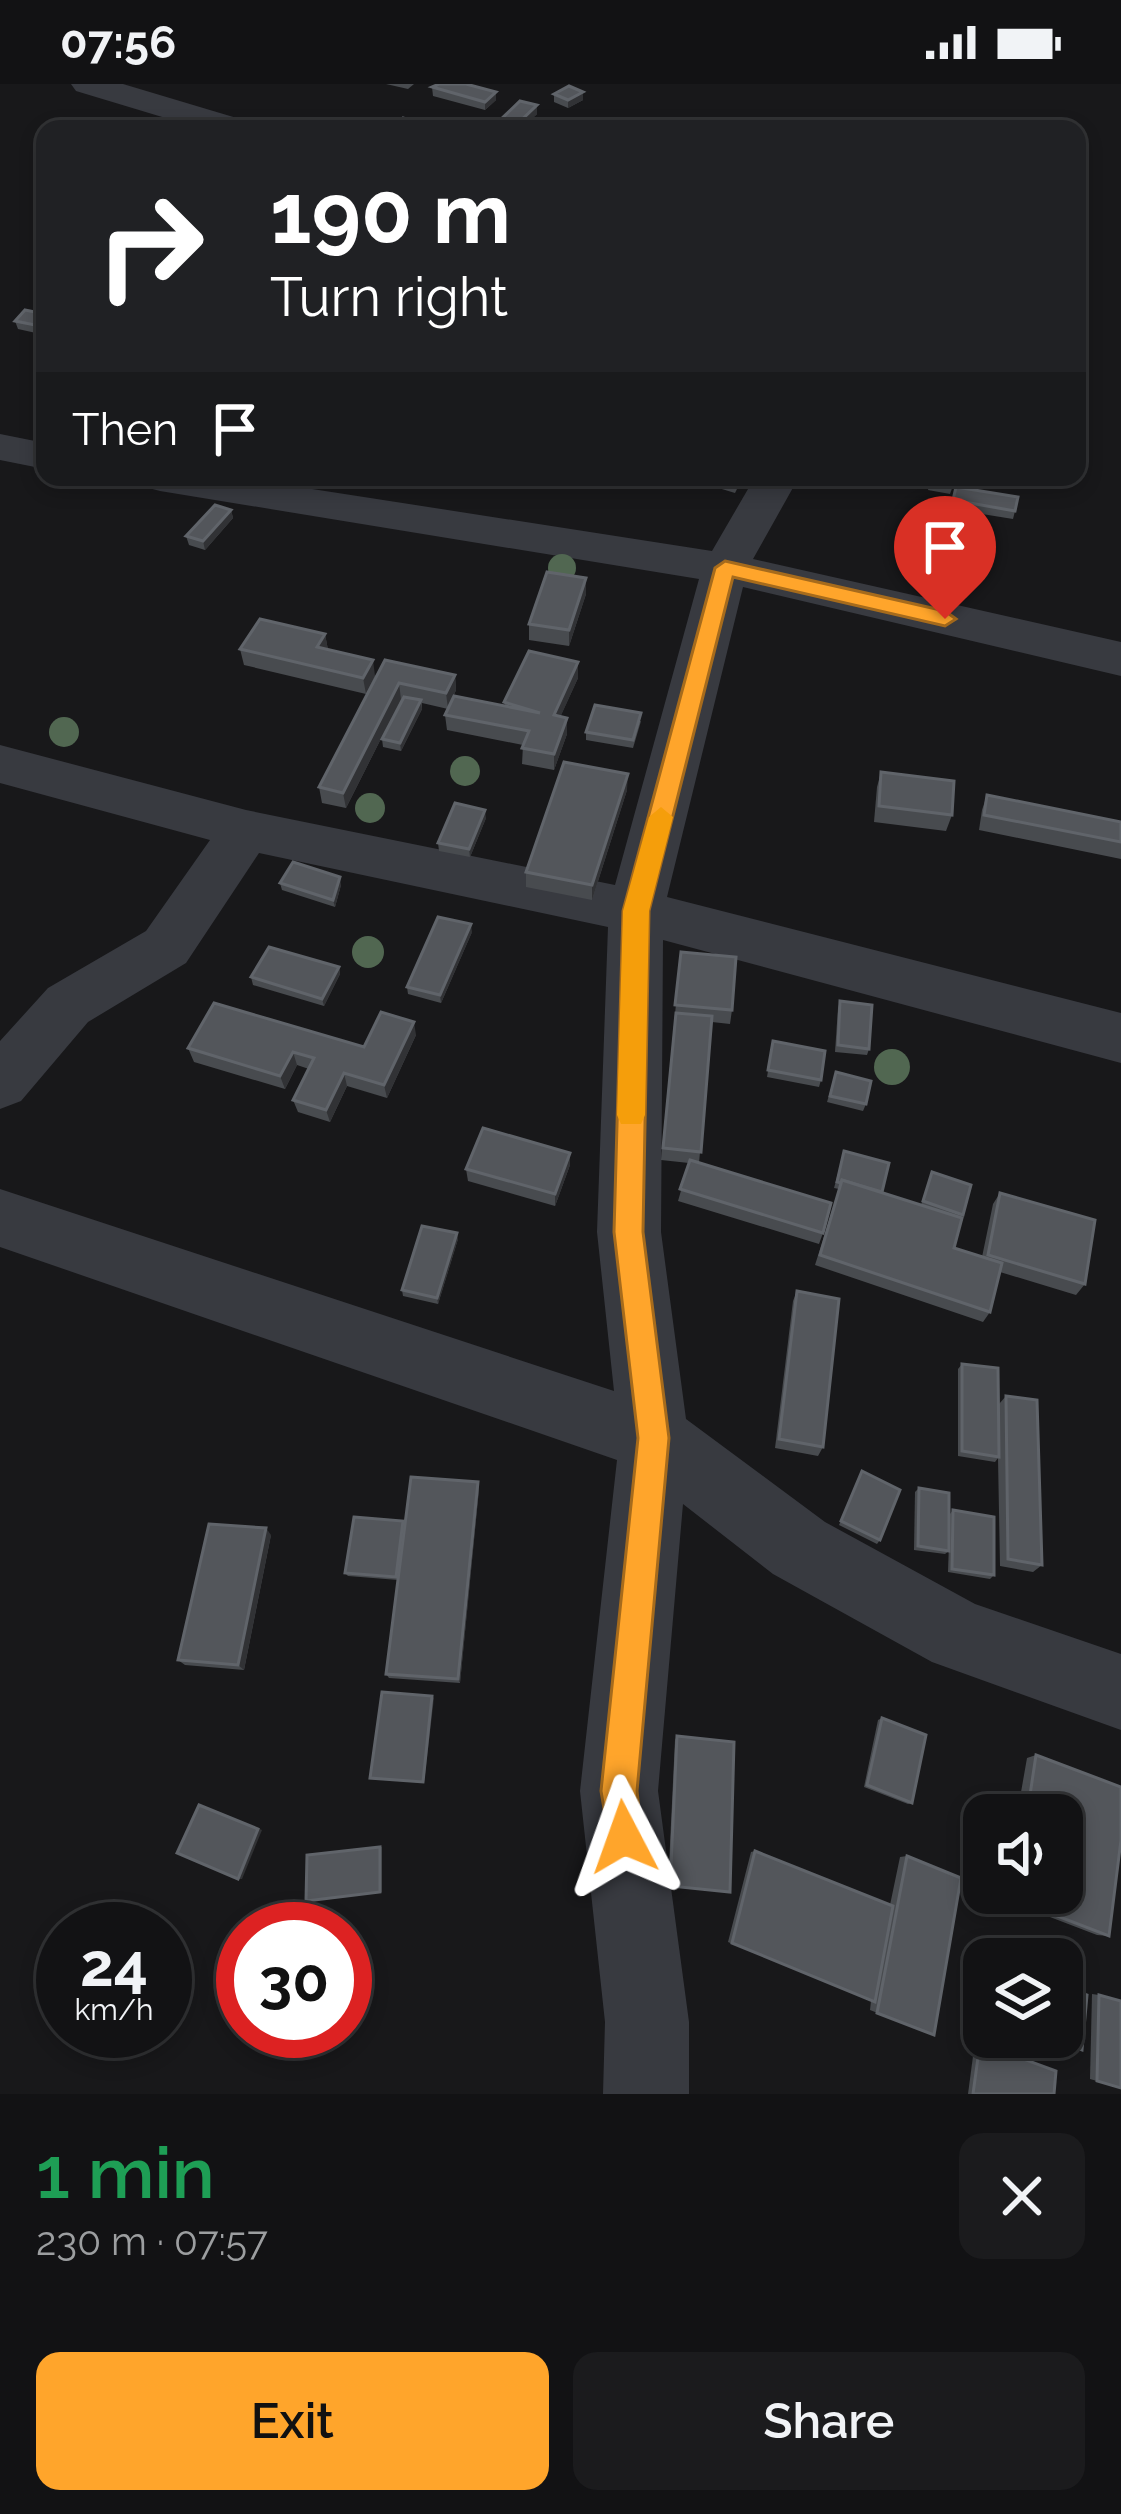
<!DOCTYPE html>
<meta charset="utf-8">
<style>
:root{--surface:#121214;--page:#1b1b1d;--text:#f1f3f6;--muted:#9c9ea0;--line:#313234;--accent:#ffa52b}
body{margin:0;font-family:Raleway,sans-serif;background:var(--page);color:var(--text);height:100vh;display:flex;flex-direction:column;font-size:45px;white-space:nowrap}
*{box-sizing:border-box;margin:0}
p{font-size:39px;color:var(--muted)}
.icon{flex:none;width:66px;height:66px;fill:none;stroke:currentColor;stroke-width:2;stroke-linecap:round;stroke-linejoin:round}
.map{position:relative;height:2010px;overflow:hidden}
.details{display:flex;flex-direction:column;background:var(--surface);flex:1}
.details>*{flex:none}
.guide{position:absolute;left:36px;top:36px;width:1050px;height:366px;border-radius:24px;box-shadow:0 6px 18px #0003,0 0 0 3px var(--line);background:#202124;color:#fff;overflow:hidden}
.controls{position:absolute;left:963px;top:1710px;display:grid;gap:24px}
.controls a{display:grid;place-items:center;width:120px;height:120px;border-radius:24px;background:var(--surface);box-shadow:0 6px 18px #0003,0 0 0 3px var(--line);font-size:60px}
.speed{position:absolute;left:36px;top:1818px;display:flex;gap:24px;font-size:60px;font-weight:700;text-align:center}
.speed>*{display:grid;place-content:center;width:156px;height:156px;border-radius:50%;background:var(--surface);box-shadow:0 6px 18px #0003,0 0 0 3px var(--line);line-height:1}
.speed small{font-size:30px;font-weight:400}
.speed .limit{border:18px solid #d22;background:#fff;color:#111}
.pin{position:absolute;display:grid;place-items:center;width:102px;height:102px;color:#fff;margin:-123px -51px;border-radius:50% 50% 50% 0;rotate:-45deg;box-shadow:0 0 12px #0007}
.pin .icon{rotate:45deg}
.me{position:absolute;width:132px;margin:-66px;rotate:356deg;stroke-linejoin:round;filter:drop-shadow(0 0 9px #0008)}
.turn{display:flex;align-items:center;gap:42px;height:252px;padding:0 36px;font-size:54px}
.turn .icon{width:156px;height:156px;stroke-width:2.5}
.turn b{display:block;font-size:84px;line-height:102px}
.then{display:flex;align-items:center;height:114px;padding:0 36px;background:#0003;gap:24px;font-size:45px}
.round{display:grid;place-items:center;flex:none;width:126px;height:126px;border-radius:24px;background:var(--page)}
.head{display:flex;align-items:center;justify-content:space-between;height:204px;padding:0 36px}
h1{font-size:72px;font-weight:600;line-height:90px;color:#1e9e55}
.cta{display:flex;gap:24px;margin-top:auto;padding:24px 36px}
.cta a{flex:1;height:138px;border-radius:24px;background:var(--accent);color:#111;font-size:48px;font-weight:600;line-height:138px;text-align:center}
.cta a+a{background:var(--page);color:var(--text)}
.status{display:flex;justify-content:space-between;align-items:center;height:84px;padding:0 60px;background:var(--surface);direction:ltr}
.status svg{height:33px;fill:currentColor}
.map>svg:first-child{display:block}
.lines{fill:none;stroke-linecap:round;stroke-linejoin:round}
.minor{fill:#383a40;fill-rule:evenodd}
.tree{fill:#516751}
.wall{fill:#484b4f}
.shaded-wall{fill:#313235}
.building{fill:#53565b;stroke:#60646a;stroke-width:3}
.route{fill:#ffa52b;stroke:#a66b1c;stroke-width:3}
.slow{fill:#f59e0b}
</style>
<div class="status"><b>07:56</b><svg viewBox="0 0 49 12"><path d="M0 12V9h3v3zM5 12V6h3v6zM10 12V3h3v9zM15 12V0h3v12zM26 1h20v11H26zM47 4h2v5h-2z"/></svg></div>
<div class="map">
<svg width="1121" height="2010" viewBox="0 0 1121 2010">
<rect width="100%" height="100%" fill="#18181a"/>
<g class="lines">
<g class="minor">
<polygon points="71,0 123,0 250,38 255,45 202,45 76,7"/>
<polygon points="0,350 45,359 45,385 0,376"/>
<polygon points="138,393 235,393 712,467 755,393 799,393 753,475 1121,558 1121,592 743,503 667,813 1121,929 1121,979 663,856 661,1148 686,1335 825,1438 975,1520 1121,1570 1121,1646 932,1578 773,1490 683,1420 658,1707 689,1938 689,2010 603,2010 605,1938 580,1707 617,1376 0,1163 0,1105 614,1307 597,1148 608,843 259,769 186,879 88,938 21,1017 0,1025 0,957 48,904 146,847 210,756 0,699 0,661 246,726 615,801 699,495 160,407 145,403"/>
</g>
</g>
<g class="tree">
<circle cx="562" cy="484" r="14"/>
<circle cx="64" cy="648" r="15"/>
<circle cx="465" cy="687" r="15"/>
<circle cx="370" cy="724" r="15"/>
<circle cx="368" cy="868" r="16"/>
<circle cx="892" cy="983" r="18"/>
</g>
<g class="wall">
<polygon points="386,0 414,0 408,5"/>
<polygon points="432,3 496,8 496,16 485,26 433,12"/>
<polygon points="583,8 583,16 568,24 554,18 554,10"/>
<polygon points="537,21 537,30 521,45 497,45 497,39"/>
<polygon points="45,230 45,251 18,245 15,237"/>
<polygon points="703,393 743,393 735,409 702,399"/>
<polygon points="931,393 956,393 950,410 928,406"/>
<polygon points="956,403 1015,427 1013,435 951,425"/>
<polygon points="231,426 233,434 205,466 189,461 186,452"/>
<polygon points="586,494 586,510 569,562 529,556 529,540"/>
<polygon points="325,550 328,566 375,592 366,610 244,581 240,565"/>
<polygon points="385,576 455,591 456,606 448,625 422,619 422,625 401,667 383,663 382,655 401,615 346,724 322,719 319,703"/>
<polygon points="578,578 578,594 560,633 567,634 567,650 554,686 522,680 523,661 447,646 445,631 505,622 504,618"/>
<polygon points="641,637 633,664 586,656 586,648"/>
<polygon points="881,688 952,731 946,747 874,738 877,703"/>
<polygon points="627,706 592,816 526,803 526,788"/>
<polygon points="987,711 1121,738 1121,775 979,746 982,726"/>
<polygon points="486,734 470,773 439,767 438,759"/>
<polygon points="280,799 341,801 335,823 282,806"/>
<polygon points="472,848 441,919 408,910 407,903"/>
<polygon points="681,868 732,926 730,940 712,938 699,1079 823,1149 819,1160 678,1117 689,1079 661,1076"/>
<polygon points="339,883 340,890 324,922 253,901 251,893"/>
<polygon points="840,917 869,965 867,971 835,968 838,924"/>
<polygon points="416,951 387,1014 347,1002 330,1038 298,1028 293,1016 309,985 297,981 285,1005 194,978 188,964 364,963"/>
<polygon points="773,957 821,996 819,1003 767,993"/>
<polygon points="836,988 866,1020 863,1027 827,1018"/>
<polygon points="844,1067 882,1108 921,1121 932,1088 963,1131 954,1164 982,1173 993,1120 1000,1109 1085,1200 1076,1211 1000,1188 990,1228 983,1238 815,1181 839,1105 834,1104"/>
<polygon points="570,1081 555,1122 468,1097 466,1085"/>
<polygon points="458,1155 438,1220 403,1212 402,1206"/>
<polygon points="797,1207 823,1363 818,1372 775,1364 793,1217"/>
<polygon points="962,1280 999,1320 1006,1312 1042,1481 1033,1488 1000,1482 998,1374 995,1378 958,1372 958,1285"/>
<polygon points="862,1387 880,1456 877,1460 839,1441"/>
<polygon points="478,1398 479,1405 460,1599 389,1594 386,1590 398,1496 348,1492 345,1489 405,1440"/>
<polygon points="919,1404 949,1467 945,1470 914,1466 915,1408"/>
<polygon points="953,1426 994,1491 990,1495 948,1488 950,1430"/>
<polygon points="271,1451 244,1586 185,1581 178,1576"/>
<polygon points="882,1634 912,1719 908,1720 864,1703 878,1636"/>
<polygon points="677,1652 730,1808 668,1802 675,1656"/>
<polygon points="1036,1671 1121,1703 1121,1756 1109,1852 1097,1851 1003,1815 1004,1809 1062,1809 1062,1731 1017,1731 1027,1674"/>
<polygon points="755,1767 890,1821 900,1773 907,1772 934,1951 870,1926 871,1917 728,1858 751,1768"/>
<polygon points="1092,1910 1099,1911 1121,2004 1090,1995"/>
<polygon points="975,1957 1056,1987 1054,2010 968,2010"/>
</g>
<g class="shaded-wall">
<polygon points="496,8 496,16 485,26 485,18"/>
<polygon points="583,8 583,16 568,24 568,16"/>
<polygon points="537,21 537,30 521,45 514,45"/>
<polygon points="231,426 233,434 205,466 203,457"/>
<polygon points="586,494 586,510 569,562 569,546"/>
<polygon points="325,550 328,566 317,563"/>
<polygon points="373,576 375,592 366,610 363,594"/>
<polygon points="578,578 578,594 554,647 554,631"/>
<polygon points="455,591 456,606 448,625 446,609"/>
<polygon points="399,599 401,615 346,724 343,709"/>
<polygon points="421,616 422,625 401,667 400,659"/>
<polygon points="567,634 567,650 554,686 554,670"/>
<polygon points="628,690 627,706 592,816 592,801"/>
<polygon points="485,726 486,734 470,773 469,765"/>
<polygon points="340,793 341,801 335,823 333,816"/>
<polygon points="471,840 472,848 441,919 440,911"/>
<polygon points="339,883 340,890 324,922 322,915"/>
<polygon points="414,938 416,951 387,1014 384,1001"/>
<polygon points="293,968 297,981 285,1005 280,992"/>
<polygon points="344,989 347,1002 330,1038 326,1026"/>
<polygon points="570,1069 570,1081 555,1122 555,1110"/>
<polygon points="457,1149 458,1155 438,1220 437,1214"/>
<polygon points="478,1398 479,1405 460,1599 458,1595"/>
<polygon points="266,1444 271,1451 244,1586 238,1581"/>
<polygon points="432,1612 434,1614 424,1699 423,1698"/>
<polygon points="199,1721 262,1746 242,1795 238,1795"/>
<rect x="380" y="1763" width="2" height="45"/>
</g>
<g class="building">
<polygon points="439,0 466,0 496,8 485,18 432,3"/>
<polygon points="569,2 583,8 568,16 554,10"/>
<polygon points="520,17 537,21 514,43 497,39"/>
<polygon points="403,34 439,45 388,45"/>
<polygon points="601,36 622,40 618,45 594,45"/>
<polygon points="25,226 45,230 45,243 15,237"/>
<polygon points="710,393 741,393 736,401"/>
<polygon points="931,393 955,393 953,402 930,397"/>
<polygon points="956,403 1018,413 1015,427 953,416"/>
<polygon points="215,421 231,426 203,457 186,452"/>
<polygon points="547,488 586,494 569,546 529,540"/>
<polygon points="260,535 325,550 317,563 373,576 363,594 240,565"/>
<polygon points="529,567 578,578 554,631 567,634 554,670 522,664 529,647 445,631 454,612 540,629 504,618"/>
<polygon points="385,576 455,591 446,609 399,599 343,709 319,703"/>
<polygon points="404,613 421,616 400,659 382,655"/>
<polygon points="595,621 641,629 633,656 586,648"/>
<polygon points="564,678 628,690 592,801 526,788"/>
<polygon points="881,688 954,697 952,731 879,722"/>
<polygon points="987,711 1121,738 1121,758 984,731"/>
<polygon points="455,719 485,726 469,765 438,759"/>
<polygon points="293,778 340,793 333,816 280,799"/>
<polygon points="438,833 471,840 440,911 407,903"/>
<polygon points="269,863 339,883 322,915 251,893"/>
<polygon points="681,868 736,873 732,926 675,921"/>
<polygon points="840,917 872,921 869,965 838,961"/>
<polygon points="214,919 364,963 381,928 414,938 384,1001 344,989 326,1026 293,1016 314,974 293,968 280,992 188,964"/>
<polygon points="676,929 712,932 701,1068 663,1064"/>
<polygon points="773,957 825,967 821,996 768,986"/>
<polygon points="836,988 871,997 866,1020 830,1012"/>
<polygon points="483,1044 570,1069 555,1110 466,1085"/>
<polygon points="844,1067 889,1079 882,1108 842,1096 841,1099 837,1098"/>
<polygon points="690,1076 831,1119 823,1149 680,1105"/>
<polygon points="932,1088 971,1101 963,1131 923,1117"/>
<polygon points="842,1096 962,1134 954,1164 1002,1179 990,1228 820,1171"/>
<polygon points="1000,1109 1095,1136 1085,1200 988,1171"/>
<polygon points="422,1142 457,1149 437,1214 402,1206"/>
<polygon points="797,1207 839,1215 823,1363 779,1355"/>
<polygon points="962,1280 998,1284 999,1373 962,1367"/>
<polygon points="1006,1312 1037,1316 1042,1481 1008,1475"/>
<polygon points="862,1387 900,1406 880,1456 841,1437"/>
<polygon points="411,1393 478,1398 458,1595 386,1590"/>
<polygon points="919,1404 949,1409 949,1467 918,1462"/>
<polygon points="953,1426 994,1433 994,1491 952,1485"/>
<polygon points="354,1433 403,1437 396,1493 345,1489"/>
<polygon points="209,1440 266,1444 238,1581 178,1576"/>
<polygon points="382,1608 432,1612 423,1698 370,1694"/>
<polygon points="882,1634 926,1651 912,1719 867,1701"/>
<polygon points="677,1652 734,1658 730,1808 670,1802"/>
<polygon points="1036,1671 1121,1703 1121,1756 1109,1852 1013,1815 1014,1809 1062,1809 1062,1731 1027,1731"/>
<polygon points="199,1721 258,1745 238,1795 177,1769"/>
<polygon points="380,1763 380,1808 306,1817 307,1771"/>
<polygon points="755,1767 893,1822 875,1918 732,1859"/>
<polygon points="907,1772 961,1794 934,1951 877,1929"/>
<polygon points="1062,1902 1087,1911 1082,1966 1047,1953 1062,1953"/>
<polygon points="1099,1911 1121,1917 1121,2004 1097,1997"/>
<polygon points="980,1959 1056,1987 1054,2010 973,2010"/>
</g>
<polygon class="route" points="725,477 945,527 956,535 945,542 733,493 649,827 643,1148 669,1354 637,1707 642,1753 637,1766 624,1771 611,1766 601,1707 638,1354 614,1148 623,827 715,484"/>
<polygon class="slow" points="661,723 673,733 649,827 645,1031 641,1040 621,1040 617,1031 623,827 649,733"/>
</svg>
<div class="controls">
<a><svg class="icon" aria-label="sound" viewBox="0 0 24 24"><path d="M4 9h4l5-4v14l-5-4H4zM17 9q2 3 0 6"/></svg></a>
<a><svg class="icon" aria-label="layers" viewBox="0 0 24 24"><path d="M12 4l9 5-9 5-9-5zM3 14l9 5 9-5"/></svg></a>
</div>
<div class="speed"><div>24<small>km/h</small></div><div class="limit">30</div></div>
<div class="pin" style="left:945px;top:535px;background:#d93025"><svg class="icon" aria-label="arrive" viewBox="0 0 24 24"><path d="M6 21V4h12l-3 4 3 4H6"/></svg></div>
<svg class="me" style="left:624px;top:1753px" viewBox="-20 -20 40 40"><path d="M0-17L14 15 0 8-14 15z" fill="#ffa52b" stroke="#fff" stroke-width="4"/></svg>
<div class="guide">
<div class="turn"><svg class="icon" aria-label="right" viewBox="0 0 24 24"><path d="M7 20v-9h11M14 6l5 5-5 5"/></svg><div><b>190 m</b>Turn right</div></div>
<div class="then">Then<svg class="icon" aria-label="arrive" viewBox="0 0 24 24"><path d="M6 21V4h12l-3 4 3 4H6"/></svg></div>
</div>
</div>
<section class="details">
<div class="head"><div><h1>1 min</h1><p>230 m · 07:57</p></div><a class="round"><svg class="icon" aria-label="close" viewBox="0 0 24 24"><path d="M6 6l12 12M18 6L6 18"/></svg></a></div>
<div class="cta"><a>Exit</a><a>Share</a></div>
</section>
